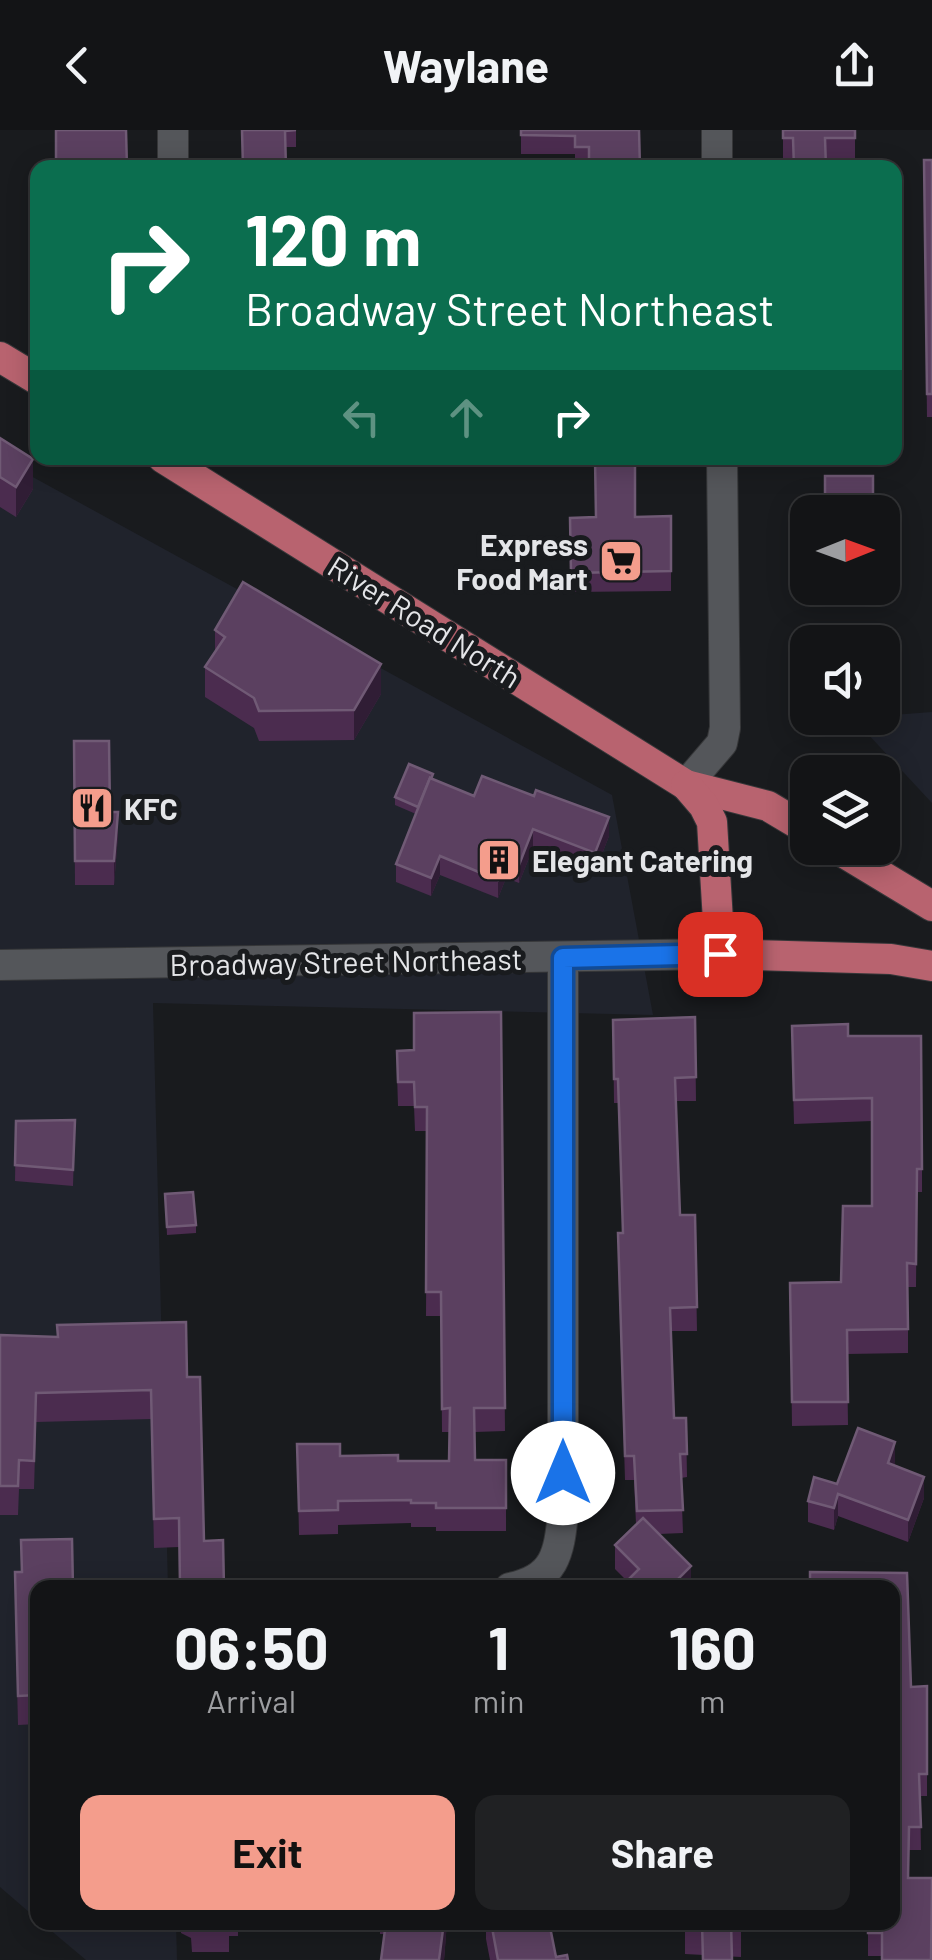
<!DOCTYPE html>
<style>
:root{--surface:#131416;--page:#202123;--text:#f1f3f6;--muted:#9d9ea1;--line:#323335;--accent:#f49d8c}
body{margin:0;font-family:Barlow,sans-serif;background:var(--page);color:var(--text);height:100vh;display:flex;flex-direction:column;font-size:38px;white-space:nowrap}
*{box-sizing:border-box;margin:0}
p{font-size:32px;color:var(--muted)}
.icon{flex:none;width:55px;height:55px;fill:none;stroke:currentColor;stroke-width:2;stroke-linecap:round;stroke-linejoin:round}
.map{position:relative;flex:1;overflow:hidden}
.drawer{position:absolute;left:30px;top:1450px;width:870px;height:350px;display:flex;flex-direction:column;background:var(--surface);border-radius:20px;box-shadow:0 5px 25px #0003,0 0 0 2px var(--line)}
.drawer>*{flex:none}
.guide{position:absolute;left:30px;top:30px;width:872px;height:305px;border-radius:20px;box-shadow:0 5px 25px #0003,0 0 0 2px var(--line);background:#0b6e4f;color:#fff;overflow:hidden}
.needle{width:65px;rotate:89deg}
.tools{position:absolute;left:790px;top:365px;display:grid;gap:20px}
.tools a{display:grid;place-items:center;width:110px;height:110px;border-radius:20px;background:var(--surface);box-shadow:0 5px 25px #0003,0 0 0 2px var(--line);font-size:50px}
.pin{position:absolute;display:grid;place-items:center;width:85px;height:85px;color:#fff;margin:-42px;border-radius:20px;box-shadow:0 5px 15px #0006}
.me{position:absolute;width:110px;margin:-55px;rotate:0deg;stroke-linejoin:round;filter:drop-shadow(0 0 8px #0008)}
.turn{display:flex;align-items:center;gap:35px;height:210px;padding:0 50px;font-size:45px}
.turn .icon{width:130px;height:130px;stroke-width:2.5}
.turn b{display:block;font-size:70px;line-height:85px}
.lanes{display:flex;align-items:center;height:95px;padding:0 50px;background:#0003;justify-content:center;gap:50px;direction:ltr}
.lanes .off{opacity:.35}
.eta{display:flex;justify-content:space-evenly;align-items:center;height:170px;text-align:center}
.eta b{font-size:60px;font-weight:700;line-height:70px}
.cta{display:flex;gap:20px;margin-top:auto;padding:20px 50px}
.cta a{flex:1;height:115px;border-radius:20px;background:var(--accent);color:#111;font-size:40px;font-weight:700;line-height:115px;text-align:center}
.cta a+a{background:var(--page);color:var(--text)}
header{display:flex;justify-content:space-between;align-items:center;height:130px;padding:0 50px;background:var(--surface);font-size:45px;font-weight:700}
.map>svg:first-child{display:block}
.built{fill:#20232c}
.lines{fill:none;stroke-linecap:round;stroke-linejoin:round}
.minor-casing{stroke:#363739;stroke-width:32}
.secondary-casing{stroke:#363739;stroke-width:32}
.primary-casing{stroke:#363739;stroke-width:32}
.minor{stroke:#54565a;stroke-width:30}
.secondary{stroke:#54565a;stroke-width:30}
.primary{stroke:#b8636f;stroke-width:30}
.wall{fill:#4b2c4f}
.shaded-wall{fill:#301d35}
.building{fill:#5b4060;stroke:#705a75;stroke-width:2.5}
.route-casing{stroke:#114b97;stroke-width:25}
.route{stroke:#1a73e8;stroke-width:18}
.labels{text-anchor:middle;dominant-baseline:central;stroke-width:10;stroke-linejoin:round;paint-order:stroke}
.poi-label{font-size:30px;font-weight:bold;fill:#e4e5e8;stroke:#191b1e;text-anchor:start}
.street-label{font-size:30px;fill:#e4e5e8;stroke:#191b1e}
</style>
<header><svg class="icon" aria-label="back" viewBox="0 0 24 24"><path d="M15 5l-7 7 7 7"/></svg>Waylane<svg class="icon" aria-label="share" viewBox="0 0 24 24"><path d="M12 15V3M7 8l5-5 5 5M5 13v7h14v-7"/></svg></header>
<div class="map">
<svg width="932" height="1830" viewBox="0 0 932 1830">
<rect width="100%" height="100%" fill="#191b1e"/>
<g class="built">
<polygon points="0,329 612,665 653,885 153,873 168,1457 38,1458 37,1789 0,1757"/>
<polygon points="932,582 932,673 853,588"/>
<polygon points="42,1793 176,1793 177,1830 86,1830"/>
</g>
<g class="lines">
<g class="minor-casing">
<g id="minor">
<polyline points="173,0 173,38"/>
<polyline points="717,0 717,38"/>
<polyline points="686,655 722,613 725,598 722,328"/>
<path d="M510 1458C555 1449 559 1424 563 1383V829"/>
</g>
</g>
<g class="secondary-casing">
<polyline id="secondary" points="0,835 720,824"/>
</g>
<g class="primary-casing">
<g id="primary">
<polyline points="0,227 38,250"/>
<polyline points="163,328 686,655 768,676 808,700"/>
<polyline points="686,655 704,676 712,692 720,824 891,829 932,836"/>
<polyline points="836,718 932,776"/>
</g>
</g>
<use href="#minor" class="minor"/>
<use href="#secondary" class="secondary"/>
<use href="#primary" class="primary"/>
</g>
<g class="wall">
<polygon points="242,0 296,0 296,17 286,17"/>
<polygon points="521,0 639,0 589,36 575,36 575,24 521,24"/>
<polygon points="783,0 855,0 855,31 826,30 826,38 793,38 793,30 783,30"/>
<polygon points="924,30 932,30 932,287 927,287"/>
<polygon points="0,308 33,359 16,387 0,377"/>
<polygon points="882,383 894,383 894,439 882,440"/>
<polygon points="671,386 671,461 571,462 570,388"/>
<polygon points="797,392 808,392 808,442 797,443"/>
<polygon points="215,500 381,564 354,610 259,611 254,598 205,567 205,537 215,522"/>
<polygon points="74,611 110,682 118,705 114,755 75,755"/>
<polygon points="433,649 474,666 609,706 595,742 533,718 519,753 506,748 498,768 440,745 431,766 396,752 396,734 416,684 395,675 395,667"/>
<polygon points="501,882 505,1301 475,1302 475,1330 506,1330 506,1401 436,1401 436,1397 411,1397 411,1393 338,1395 338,1404 299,1405 297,1314 340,1326 398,1331 449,1331 450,1302 442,1302 441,1186 426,1186 427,1001 415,1001 414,976 398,976 397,944 414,920"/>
<polygon points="695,887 696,971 676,971 680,1085 695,1085 697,1201 671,1201 674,1288 686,1288 687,1347 681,1348 683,1403 659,1404 691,1458 627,1451 615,1439 615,1415 636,1394 634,1350 625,1350 618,1127 618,1103 623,1103 618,973 614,973 613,890"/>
<polygon points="848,906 922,1039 922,1062 917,1062 916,1157 908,1157 908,1223 847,1224 848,1295 792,1296 790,1153 841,1152 872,1076 872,991 794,994 792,920"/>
<polygon points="75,990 73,1056 15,1051 16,991"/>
<polygon points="165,1064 196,1095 196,1103 167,1105"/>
<polygon points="186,1192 180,1456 179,1417 154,1418 151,1289 36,1292 34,1359 19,1359 18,1385 0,1385 0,1205 57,1207"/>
<polygon points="895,1333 894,1336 924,1368 908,1412 838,1386 834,1400 808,1392 808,1371 837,1354"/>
<polygon points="907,1443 911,1557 927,1556 927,1666 920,1666 921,1720 909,1720 882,1826 868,1826 868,1792"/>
<polygon points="38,1458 38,1594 18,1595 15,1471"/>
<polygon points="181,1792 238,1792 238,1806 229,1806 229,1822 192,1822 191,1808 181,1803"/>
<polygon points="380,1792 447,1792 444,1830 381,1830 385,1804 380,1804"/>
<polygon points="486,1792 552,1792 552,1798 550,1798 556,1827 568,1830 490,1830 486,1809"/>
<polygon points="685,1792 741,1792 741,1827 685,1824"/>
</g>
<g class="shaded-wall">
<polygon points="33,329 33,359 16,387 16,357"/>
<polygon points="381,534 381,564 354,610 354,580"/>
<polygon points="118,682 118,705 114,755 114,731"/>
<polygon points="609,687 609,706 595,742 595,723"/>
<polygon points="533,699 533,718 519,753 519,735"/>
<polygon points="440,726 440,745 431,766 431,748"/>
<polygon points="506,729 506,748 498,768 498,750"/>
<polygon points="895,1312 895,1333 888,1355 888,1333"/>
<polygon points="924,1347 924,1368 908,1412 908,1390"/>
<polygon points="838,1364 838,1386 834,1400 834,1378"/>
<polygon points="691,1436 691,1458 675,1458 675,1452"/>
<polygon points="444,1792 447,1792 444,1830 439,1830"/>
</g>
<g class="building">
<polygon points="56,0 126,0 127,38 56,38"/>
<polygon points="242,0 296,0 285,1 286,38 243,38"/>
<polygon points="521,0 639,0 640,38 589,38 589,17 575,17 575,6 521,5"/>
<polygon points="783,0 855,0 855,8 825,8 826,38 794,38 793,8 783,8"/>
<polygon points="924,30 932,30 932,264 927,264"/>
<polygon points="0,308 33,329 16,357 0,347"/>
<polygon points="595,328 635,328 635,387 671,386 671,441 571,443 570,388 596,387"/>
<rect x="825" y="346" width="48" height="36"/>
<rect x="882" y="383" width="12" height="33"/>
<rect x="797" y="392" width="11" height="27"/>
<polygon points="243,452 381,534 354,580 259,581 254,568 205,537 225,507 215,500"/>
<polygon points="74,611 109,611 110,682 118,682 114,731 75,731"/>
<polygon points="409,634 433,644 431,649 430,648 418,677 395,667"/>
<polygon points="482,646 534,666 536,660 609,687 595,723 533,699 519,735 506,729 498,750 440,726 431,748 396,734 430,648 474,666"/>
<polygon points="501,882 505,1278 474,1278 475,1330 506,1330 506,1378 436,1378 436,1373 411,1373 411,1370 338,1371 338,1380 299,1381 297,1314 340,1314 340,1326 398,1325 398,1331 449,1331 450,1278 442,1279 441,1162 426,1162 427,977 415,977 414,952 398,952 397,921 414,920 414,883"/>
<polygon points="695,887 696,947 675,948 680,1085 695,1085 697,1177 670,1178 674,1288 686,1288 687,1324 680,1324 683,1380 637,1381 634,1326 625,1326 618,1103 623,1103 618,949 614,949 613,890"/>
<polygon points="848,894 848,906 921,906 922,1039 917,1039 916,1134 907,1133 908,1199 847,1200 848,1272 792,1272 790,1153 841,1152 843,1076 872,1076 872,968 794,970 792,896"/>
<polygon points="75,990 73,1040 15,1035 16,991"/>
<polygon points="193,1062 196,1095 167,1097 165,1064"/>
<polygon points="186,1192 187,1247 200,1247 204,1411 223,1410 224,1458 174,1458 174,1456 180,1456 179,1388 154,1389 151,1260 36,1263 34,1331 19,1330 18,1356 0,1356 0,1205 58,1207 57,1195"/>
<polygon points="858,1298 895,1312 888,1333 924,1347 908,1390 838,1364 834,1378 808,1371 814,1347 837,1354"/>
<polygon points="643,1388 691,1436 675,1452 680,1458 620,1458 639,1439 615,1415"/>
<polygon points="72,1409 73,1458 38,1458 38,1565 18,1566 15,1442 22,1442 21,1410"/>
<polygon points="810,1442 907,1443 911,1557 927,1556 927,1644 919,1644 921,1697 909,1697 908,1748 932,1748 931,1830 882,1830 882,1803 868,1803 868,1792 892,1792 892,1458 810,1458"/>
<polygon points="386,1792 444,1792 439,1830 381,1830"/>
<polygon points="491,1792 549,1792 556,1827 567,1825 568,1830 498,1830"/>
<polygon points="702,1792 731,1792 732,1830 703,1830"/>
</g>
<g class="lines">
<g class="route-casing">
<polyline id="route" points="563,1343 563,828 720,824"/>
</g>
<use href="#route" class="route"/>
</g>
<defs>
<g id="supermarket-square" transform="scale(2.25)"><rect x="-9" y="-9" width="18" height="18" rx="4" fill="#f49d8c" stroke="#191b1e"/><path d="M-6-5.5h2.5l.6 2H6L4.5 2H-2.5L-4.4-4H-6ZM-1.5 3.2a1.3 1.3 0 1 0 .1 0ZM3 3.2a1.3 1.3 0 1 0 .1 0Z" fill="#111"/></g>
<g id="restaurant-square" transform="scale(2.25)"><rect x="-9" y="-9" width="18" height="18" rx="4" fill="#f49d8c" stroke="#191b1e"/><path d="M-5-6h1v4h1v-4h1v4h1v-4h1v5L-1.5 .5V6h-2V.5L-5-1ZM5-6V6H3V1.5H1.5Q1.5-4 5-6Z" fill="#111"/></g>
<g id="building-square" transform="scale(2.25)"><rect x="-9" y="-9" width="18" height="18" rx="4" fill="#f49d8c" stroke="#191b1e"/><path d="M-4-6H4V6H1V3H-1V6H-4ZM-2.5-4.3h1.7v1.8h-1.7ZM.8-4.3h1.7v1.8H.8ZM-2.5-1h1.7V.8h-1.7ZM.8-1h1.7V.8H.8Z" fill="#111"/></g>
</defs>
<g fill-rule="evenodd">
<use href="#supermarket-square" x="621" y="431"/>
<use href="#restaurant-square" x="92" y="678"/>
<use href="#building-square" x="499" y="730"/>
</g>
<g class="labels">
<g class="poi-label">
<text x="588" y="414" text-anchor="end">Express<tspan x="588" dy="34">Food Mart</tspan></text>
<text x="124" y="678">KFC</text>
<text x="532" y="730">Elegant Catering</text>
</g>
<g class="street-label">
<text transform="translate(425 491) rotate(32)">River Road North</text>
<text transform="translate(346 831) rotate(-1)">Broadway Street Northeast</text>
</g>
</g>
</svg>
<div class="tools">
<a><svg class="needle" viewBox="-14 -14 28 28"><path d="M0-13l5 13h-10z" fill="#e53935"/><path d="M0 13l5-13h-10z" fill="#9d9ea1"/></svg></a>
<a><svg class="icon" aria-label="sound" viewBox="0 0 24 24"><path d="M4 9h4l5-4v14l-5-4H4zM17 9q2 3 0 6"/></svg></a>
<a><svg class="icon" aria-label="layers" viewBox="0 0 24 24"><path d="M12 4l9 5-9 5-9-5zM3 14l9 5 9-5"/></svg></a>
</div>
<div class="pin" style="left:720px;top:824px;background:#d93025"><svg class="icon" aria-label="arrive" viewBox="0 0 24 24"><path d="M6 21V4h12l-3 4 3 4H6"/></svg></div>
<svg class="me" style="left:563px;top:1343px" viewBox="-20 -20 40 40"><circle r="19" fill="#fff"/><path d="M0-13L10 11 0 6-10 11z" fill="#1a73e8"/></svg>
<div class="guide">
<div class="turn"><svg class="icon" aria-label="right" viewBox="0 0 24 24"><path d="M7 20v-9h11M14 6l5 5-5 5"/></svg><div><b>120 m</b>Broadway Street Northeast</div></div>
<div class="lanes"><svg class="icon off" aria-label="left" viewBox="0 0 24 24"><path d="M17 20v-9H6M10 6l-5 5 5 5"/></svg><svg class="icon off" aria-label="ahead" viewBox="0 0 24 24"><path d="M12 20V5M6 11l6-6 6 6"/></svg><svg class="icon" aria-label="right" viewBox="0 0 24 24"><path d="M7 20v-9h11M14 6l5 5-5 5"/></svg></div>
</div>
<section class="drawer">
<div class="eta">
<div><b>06:50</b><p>Arrival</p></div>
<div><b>1</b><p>min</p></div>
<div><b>160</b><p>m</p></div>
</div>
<div class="cta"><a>Exit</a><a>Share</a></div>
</section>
</div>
